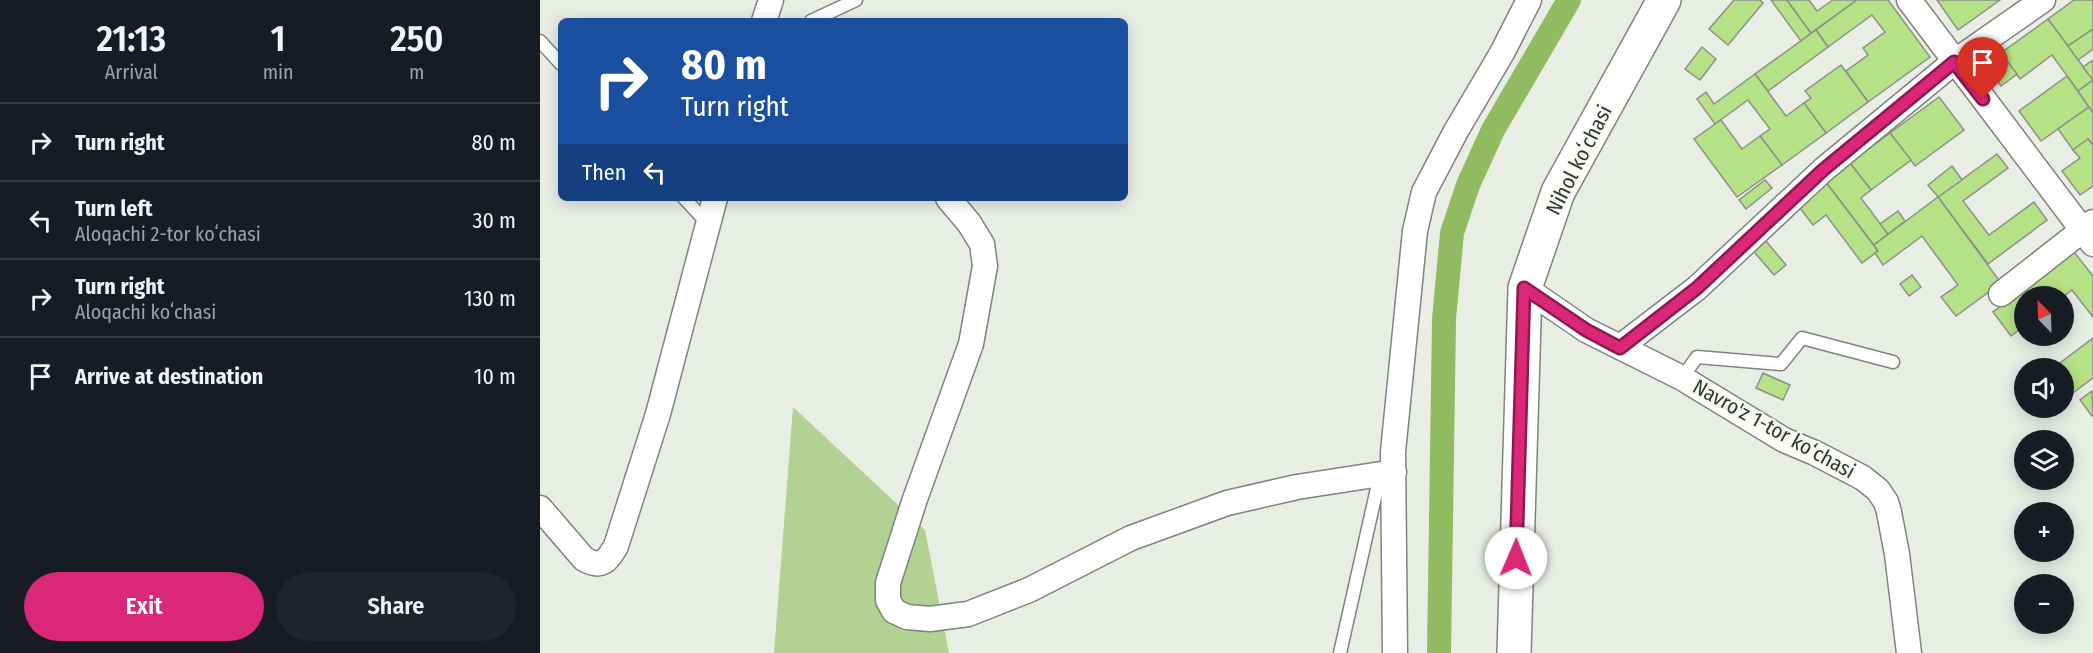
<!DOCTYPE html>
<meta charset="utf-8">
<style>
:root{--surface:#171b24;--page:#20242c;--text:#f1f3f6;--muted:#9ea1a6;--line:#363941;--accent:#db2777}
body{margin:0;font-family:"Fira Sans Condensed",sans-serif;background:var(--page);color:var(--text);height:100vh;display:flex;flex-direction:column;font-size:22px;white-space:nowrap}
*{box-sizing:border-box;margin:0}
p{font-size:20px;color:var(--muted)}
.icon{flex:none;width:33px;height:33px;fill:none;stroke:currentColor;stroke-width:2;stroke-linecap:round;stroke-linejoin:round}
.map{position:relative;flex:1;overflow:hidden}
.details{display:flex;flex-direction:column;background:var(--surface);width:540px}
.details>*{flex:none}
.hud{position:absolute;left:18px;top:18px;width:570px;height:183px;border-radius:9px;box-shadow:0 3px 15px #0003;background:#1a4fa0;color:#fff;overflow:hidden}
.needle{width:39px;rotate:337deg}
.tools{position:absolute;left:1474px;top:286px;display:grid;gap:12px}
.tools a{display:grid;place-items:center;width:60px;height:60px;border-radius:50%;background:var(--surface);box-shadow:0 3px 15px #0003;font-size:30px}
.pin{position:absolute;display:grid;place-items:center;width:51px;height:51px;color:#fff;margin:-62px -26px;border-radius:50% 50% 50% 0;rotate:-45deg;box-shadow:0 0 6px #0007}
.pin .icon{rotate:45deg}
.me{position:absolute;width:66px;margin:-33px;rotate:1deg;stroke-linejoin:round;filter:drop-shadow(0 0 4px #0008)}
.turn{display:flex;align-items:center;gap:21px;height:126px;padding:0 24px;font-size:27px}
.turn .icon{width:78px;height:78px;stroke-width:2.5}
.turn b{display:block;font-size:42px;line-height:51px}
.then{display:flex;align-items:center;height:57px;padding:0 24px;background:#0003;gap:12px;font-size:22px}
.eta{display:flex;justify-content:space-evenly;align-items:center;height:102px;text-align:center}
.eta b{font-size:36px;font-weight:600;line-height:42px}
.primary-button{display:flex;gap:12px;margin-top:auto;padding:12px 24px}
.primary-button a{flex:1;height:69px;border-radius:36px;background:var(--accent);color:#fff;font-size:24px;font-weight:600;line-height:69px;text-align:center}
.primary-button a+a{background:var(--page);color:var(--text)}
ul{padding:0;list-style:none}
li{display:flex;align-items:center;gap:18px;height:78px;padding:0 24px;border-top:2px solid var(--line)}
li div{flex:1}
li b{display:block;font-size:22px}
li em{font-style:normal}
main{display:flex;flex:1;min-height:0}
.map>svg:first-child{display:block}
.green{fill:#b1d290}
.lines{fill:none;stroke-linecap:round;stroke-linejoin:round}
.canal{stroke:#90bb61;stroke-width:24}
.building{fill:#b5e286;stroke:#8c9088;stroke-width:1.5}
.lane-casing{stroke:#80847c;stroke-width:15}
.street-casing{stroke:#80847c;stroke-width:27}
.secondary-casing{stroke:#80847c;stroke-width:36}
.lane{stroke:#fff;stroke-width:12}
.street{stroke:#fff;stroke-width:24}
.secondary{stroke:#fff;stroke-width:33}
.route-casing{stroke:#8e194d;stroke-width:15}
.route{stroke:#db2777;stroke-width:10}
.labels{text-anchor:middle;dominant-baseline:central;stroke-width:4.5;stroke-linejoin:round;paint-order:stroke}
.street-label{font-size:21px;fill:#343633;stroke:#f6fbf2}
</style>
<main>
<section class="details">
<div class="eta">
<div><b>21:13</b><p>Arrival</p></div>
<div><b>1</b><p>min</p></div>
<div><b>250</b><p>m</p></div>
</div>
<ul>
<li><svg class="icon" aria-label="right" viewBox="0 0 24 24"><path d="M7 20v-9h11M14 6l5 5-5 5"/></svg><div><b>Turn right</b></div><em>80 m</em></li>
<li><svg class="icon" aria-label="left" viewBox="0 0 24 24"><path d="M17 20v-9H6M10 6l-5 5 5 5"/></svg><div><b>Turn left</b><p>Aloqachi 2-tor koʻchasi</p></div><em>30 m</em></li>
<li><svg class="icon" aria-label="right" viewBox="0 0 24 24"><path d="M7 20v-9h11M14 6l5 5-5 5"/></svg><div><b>Turn right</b><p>Aloqachi koʻchasi</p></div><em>130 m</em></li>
<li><svg class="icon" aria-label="arrive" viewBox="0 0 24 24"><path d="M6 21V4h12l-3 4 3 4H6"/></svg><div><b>Arrive at destination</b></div><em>10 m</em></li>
</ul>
<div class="primary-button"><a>Exit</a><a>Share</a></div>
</section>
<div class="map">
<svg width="1553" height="653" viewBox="0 0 1553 653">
<rect width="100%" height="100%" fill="#e9eee5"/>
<polygon class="green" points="253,407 385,530 409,653 234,653"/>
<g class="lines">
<polyline class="canal" points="899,653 904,319 912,233 928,185 953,130 1029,0"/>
</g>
<g class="building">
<polygon points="1194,0 1220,0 1223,3 1188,45 1169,29"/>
<polygon points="1231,0 1247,0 1271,33 1261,41"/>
<polygon points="1247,0 1269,0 1277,11 1293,0 1317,0 1271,33"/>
<polygon points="1317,0 1348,0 1390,57 1328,102 1306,71 1328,55 1323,48 1345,32 1332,15 1288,47 1276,30"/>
<polygon points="1397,0 1460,0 1418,30"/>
<polygon points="1534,0 1553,0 1553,29 1528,46 1508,19"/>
<polygon points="1508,19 1553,80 1538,91 1512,55 1480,79 1461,53"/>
<polygon points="1553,29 1553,49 1538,60 1528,46"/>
<polygon points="1276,30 1288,47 1228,91 1215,74"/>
<polygon points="1162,47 1176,59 1160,80 1145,69"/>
<polygon points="1461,53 1477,74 1461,86 1445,64"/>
<polygon points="1553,60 1553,80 1543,67"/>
<polygon points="1301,65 1328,102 1286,133 1264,103 1271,98 1265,91"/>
<polygon points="1215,74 1246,116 1264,103 1286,133 1242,165 1220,136 1230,129 1208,100 1175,124 1157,99 1166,92 1174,104"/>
<polygon points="1527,76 1549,107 1501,141 1479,111"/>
<polygon points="1553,80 1553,113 1538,91"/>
<polygon points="1399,97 1424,130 1375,166 1350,133"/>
<polygon points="1549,107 1553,113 1553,143 1552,144 1548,139 1533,150 1518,129"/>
<polygon points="1181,120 1202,149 1220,136 1242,165 1197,197 1154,139"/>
<polygon points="1350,133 1371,160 1331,190 1310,163"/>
<polygon points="1548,139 1552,144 1553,143 1553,186 1540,195 1522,171 1540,158 1533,150"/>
<polygon points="1457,154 1468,168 1423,201 1449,235 1494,202 1507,220 1448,264 1398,197"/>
<polygon points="1310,163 1331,190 1321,198 1348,234 1334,245 1285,181"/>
<polygon points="1412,166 1422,180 1398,197 1388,185"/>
<polygon points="1225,180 1232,188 1206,209 1199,200"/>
<polygon points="1285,181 1338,251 1322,263 1286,215 1273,225 1256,203"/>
<polygon points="1398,197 1461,283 1416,316 1401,297 1418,285 1382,236 1343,265 1335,253 1338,251 1334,245"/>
<polygon points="1358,211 1365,221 1348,234 1340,224"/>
<polygon points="1221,235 1246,265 1234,275 1209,246"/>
<polygon points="1534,252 1553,276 1553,317 1532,290 1523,297 1485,297 1485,325 1471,336 1453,312"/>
<polygon points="1372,275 1381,287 1369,296 1360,284"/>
<polygon points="1553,338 1553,378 1530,395 1524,386 1524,369 1512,369"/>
<polygon points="1223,373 1250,385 1243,400 1216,388"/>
<polygon points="1552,391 1553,415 1552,416 1540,400"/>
</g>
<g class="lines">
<g class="lane-casing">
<g id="lane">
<polyline points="271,21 316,0"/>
<polyline points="0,41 21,64"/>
<polyline points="144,198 168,224"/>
<polyline points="1142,378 1157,357 1241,364 1262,338 1353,362"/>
<polyline points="800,653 840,475"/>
</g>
</g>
<g class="street-casing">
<g id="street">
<polyline points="1369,0 1553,244"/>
<polyline points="224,21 231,0"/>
<polyline points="408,198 429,223 442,244 445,266 431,344 375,499 348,583 348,600 354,611 367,617 390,619 428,614 489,590 591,538 687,503 757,487 854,472"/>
<polyline points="985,288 1046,330 1142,378 1244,440 1275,453 1323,478 1338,490 1346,502 1349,512 1357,554 1369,653"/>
<polyline points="1461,294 1553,222"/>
<polyline points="1080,347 1157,288 1283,170 1414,62 1503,0"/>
<path d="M0 508 44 559C62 569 67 561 76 546L118 414 175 198"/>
<polyline points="855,653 853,452 875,231 884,192 916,131 962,53 989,0"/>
</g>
</g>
<g class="secondary-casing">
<polyline id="secondary" points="974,653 985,288 1018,192 1124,0"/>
</g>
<use href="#lane" class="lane"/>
<use href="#street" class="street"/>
<use href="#secondary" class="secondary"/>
</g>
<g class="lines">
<g class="route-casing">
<polyline id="route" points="976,558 984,288 1046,330 1080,348 1157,288 1283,170 1414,62 1443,99"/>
</g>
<use href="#route" class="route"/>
</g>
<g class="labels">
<g class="street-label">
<text transform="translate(1039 160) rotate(-63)">Nihol koʻchasi</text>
<text transform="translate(1234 429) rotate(29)">Navro'z 1-tor ko‘chasi</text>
</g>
</g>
</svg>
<div class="tools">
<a><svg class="needle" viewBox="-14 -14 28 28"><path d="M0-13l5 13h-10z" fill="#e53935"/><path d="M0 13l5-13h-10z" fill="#9ea1a6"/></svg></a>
<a><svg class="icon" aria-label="sound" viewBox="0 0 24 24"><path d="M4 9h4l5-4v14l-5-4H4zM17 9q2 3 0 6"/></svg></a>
<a><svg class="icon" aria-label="layers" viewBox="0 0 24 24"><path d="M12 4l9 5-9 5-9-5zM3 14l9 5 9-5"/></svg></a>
<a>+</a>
<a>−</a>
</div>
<div class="pin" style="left:1443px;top:99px;background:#d93025"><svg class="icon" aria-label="arrive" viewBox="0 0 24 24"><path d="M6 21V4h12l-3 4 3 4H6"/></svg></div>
<svg class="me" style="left:976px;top:558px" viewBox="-20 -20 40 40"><circle r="19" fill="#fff"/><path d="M0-13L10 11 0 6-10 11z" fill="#db2777"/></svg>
<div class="hud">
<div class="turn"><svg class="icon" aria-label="right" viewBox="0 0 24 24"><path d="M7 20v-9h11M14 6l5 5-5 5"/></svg><div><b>80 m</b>Turn right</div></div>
<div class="then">Then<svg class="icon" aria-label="left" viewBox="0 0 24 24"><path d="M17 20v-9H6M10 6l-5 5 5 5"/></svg></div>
</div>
</div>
</main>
